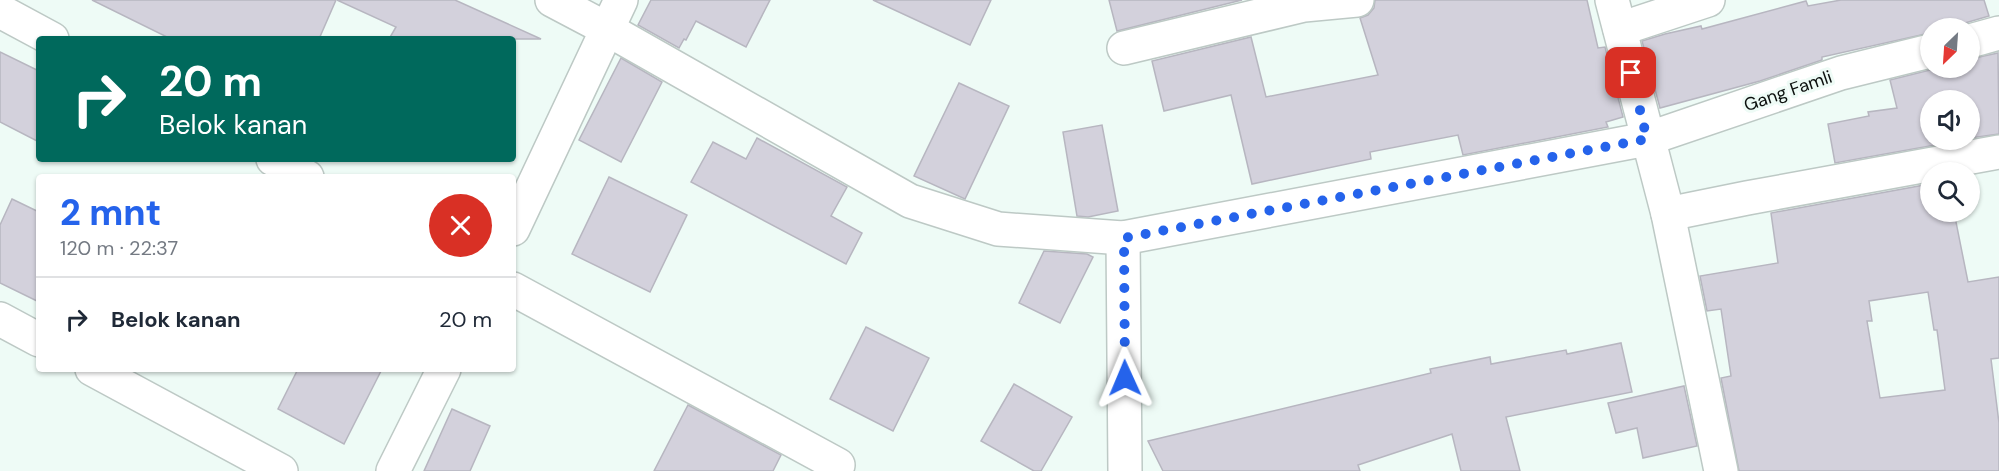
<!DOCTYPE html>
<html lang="id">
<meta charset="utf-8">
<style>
:root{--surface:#fff;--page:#f2f2f3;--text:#1f2937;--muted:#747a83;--line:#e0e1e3;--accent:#2563eb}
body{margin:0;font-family:"DM Sans",sans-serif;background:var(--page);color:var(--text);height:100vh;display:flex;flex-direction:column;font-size:22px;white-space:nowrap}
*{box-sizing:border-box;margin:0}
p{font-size:20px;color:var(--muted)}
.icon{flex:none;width:33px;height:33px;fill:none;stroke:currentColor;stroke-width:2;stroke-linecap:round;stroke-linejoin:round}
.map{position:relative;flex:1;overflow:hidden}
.sheet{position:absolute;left:36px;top:174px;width:480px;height:198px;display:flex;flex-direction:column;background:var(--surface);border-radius:6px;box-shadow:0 2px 4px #0004}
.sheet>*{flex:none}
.banner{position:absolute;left:36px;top:36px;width:480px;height:126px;border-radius:6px;box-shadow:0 2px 4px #0004;background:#00695c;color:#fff;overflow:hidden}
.needle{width:39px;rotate:205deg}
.fabs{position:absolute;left:1920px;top:18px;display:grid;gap:12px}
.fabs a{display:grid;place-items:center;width:60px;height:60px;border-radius:50%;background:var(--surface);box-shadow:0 2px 4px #0004;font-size:30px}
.pin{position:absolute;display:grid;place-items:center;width:51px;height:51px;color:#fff;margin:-26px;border-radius:12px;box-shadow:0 3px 9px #0006}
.me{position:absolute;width:66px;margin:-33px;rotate:359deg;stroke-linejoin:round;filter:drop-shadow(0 0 4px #0008)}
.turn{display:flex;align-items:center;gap:21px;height:126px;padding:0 24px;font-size:27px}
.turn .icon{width:78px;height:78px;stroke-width:2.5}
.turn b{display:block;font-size:42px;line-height:51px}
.round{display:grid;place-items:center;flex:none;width:63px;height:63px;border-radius:32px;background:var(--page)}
.overview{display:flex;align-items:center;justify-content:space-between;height:102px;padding:0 24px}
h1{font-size:36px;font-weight:800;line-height:45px;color:var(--accent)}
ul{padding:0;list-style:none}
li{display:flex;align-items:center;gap:18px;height:84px;padding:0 24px;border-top:2px solid var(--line)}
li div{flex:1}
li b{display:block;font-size:22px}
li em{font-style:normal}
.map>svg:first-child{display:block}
.building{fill:#d3d1dc;stroke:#b7b6c0;stroke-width:1.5;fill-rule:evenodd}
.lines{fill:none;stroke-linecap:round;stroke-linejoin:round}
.street-casing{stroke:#bdc9c5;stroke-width:36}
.primary-casing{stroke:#bdc9c5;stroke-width:36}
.street{stroke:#fff;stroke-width:33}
.primary{stroke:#fff;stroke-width:33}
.route{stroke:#2563eb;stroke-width:10;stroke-dasharray:0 18}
.labels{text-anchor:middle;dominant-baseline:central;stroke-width:6;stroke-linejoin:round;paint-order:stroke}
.street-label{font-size:18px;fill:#0b0f0d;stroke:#eefbf6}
</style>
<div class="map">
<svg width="1999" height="471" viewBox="0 0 1999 471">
<rect width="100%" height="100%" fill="#eefbf6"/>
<g class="building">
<polygon points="92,0 336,0 319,39 171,39"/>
<polygon points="337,0 455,0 541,39 389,39 396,27"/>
<polygon points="651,0 770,0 746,47 696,21 686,40 684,39 679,48 638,25"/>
<polygon points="873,0 991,0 970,45"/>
<polygon points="1109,0 1242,0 1117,31"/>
<polygon points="1375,0 1587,0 1598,48 1605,47 1623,117 1606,122 1608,127 1463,155 1458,135 1370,152 1371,159 1252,184 1231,95 1164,111 1152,61 1251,37 1266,97 1378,75 1360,18 1368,15 1374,8"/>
<polygon points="1841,0 1984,0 1989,16 1965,23 1956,28 1930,28 1930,33 1822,57 1822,60 1760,81 1660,108 1642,41 1665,34 1701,26 1702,29 1806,1 1808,6"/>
<polygon points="0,52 39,71 39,142 0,122"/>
<polygon points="1998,53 1999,134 1970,138 1970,100 1930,100 1930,140 1963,140 1835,163 1828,124 1869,116 1868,112 1897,108 1890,80 1938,68 1970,68 1970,59"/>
<polygon points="621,58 662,82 621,162 579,140"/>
<polygon points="959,83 1009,106 965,199 914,176"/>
<polygon points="1102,125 1118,211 1088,217 1077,216 1063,132"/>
<polygon points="757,138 847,187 831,216 862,233 846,264 691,182 713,142 746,159"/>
<polygon points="609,177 687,215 650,292 572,254"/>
<path d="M1930 184V212H1954L1968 282 1999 277V358L1991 359 1999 423V471H1739L1721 378 1731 376 1721 309 1707 311 1700 276 1778 263 1771 213ZM1928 292 1934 330H1937L1945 390 1880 398 1867 321H1872L1869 301Z"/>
<polygon points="12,199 39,212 39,302 0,283 0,225"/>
<polygon points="1044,251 1087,254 1093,257 1060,323 1019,303"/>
<polygon points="866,327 929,358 893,431 830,399"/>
<polygon points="1621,343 1632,392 1506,417 1520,471 1461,471 1452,434 1358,465 1360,471 1163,471 1148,441 1431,373 1430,369 1490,357 1491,364 1566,350 1567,354"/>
<polygon points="298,369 382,369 344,444 278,409"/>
<polygon points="1014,384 1072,417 1041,471 1034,471 981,441"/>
<polygon points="1684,386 1697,446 1643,458 1637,428 1616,433 1608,403"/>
<polygon points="688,405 781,455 773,471 654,471"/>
<polygon points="452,409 490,426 470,471 424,471"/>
</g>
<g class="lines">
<g class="street-casing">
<g id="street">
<polyline points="552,0 607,29 910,201 998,229 1123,238 1647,139 1841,73 1930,51"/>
<polyline points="0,11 52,39"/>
<polyline points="1620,29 1708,0"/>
<polyline points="1970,41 1999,33"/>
<polyline points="1124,48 1304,5 1357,0"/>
<polyline points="273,159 307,177"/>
<polyline points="1668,214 1747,198 1999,152"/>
<polyline points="513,229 621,0"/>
<polyline points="1123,238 1125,471"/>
<polyline points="513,289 838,465"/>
<polyline points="0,319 39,340"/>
<polyline points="92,369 281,471"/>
<polyline points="393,471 444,369"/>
</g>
</g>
<g class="primary-casing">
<polyline id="primary" points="1612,0 1668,214 1721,471"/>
</g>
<use href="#street" class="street"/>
<use href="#primary" class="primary"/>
</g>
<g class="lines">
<polyline class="route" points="1125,378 1124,238 1647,139 1631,73"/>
</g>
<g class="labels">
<g class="street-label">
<text transform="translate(1788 91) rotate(-19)">Gang Famli</text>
</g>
</g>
</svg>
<div class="fabs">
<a><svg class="needle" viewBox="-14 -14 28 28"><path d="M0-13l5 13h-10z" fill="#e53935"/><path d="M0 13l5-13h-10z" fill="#747a83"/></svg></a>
<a><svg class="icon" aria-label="sound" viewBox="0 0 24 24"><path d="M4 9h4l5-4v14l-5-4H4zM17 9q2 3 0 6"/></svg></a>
<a><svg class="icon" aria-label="search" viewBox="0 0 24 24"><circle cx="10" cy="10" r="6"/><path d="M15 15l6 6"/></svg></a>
</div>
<div class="pin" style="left:1631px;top:73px;background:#d93025"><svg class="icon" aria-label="arrive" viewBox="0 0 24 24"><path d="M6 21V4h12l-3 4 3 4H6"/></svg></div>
<svg class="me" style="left:1125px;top:378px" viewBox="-20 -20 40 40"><path d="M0-17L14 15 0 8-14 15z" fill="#2563eb" stroke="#fff" stroke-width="4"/></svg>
<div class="banner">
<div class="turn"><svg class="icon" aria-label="right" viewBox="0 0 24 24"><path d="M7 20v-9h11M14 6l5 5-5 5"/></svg><div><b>20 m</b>Belok kanan</div></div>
</div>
<section class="sheet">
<div class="overview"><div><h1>2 mnt</h1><p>120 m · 22:37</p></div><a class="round" style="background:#d93025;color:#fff"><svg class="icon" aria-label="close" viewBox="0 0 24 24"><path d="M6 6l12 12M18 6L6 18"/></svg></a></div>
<ul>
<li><svg class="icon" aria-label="right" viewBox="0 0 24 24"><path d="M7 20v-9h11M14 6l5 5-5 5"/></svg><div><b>Belok kanan</b></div><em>20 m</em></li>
</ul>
</section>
</div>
